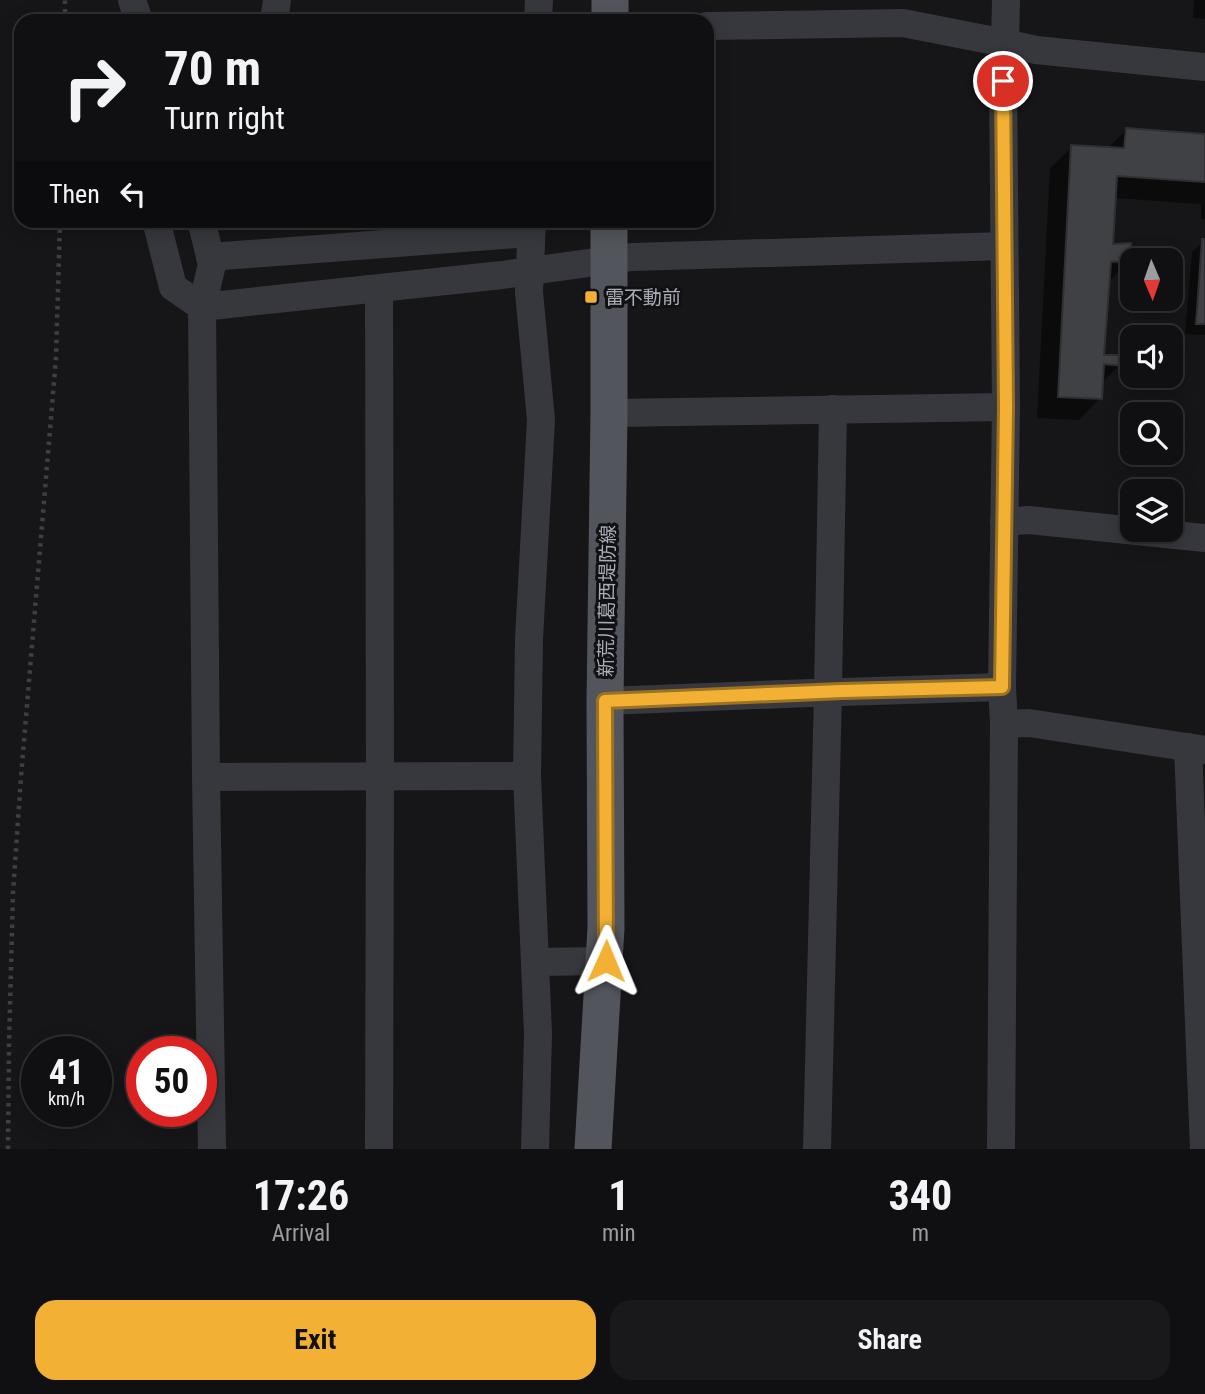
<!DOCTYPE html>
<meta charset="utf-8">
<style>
:root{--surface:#101012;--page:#19191b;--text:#f1f3f6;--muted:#9c9d9f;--line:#303032;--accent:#f2b134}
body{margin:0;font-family:"Roboto Condensed","Noto Sans JP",sans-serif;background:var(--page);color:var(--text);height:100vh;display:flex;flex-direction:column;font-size:26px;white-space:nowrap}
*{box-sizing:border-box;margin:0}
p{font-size:23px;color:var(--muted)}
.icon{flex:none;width:38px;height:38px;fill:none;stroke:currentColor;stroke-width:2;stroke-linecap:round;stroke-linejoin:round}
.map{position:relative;height:1149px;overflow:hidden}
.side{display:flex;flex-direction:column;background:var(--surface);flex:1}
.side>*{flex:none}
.top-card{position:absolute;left:14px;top:14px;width:700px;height:214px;border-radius:21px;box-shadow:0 4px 18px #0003,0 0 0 2px var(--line);background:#101012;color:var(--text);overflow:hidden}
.needle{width:46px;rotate:178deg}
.fabs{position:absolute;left:1120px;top:248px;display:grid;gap:14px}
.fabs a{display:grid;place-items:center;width:63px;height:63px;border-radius:14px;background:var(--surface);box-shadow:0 4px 18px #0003,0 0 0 2px var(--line);font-size:35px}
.speed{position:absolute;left:21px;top:1036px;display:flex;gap:14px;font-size:35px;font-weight:700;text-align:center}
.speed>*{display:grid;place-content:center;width:91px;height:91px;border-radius:50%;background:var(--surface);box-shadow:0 4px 18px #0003,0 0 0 2px var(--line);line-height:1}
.speed small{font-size:18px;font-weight:400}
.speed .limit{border:10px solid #d22;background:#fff;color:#111}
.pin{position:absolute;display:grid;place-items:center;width:60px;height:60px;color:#fff;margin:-30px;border:4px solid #fff;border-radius:50%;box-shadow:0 2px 7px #0007}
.me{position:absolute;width:77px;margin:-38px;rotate:1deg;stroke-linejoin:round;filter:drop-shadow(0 0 5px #0008)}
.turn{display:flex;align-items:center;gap:24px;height:147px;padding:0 35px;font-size:32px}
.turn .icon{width:91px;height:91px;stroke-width:2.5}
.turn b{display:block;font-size:49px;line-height:60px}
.then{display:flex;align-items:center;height:66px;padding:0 35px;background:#0003;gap:14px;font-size:26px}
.eta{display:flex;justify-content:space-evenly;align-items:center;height:119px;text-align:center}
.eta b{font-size:42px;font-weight:700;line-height:49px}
.cta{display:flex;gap:14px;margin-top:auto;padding:14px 35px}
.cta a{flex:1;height:80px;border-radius:21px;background:var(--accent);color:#111;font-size:28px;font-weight:700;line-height:80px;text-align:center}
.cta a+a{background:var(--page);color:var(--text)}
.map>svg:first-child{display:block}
.shadow{fill:#0007}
.building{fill:#404145;stroke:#303034;stroke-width:2}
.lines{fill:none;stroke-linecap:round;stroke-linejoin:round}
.path{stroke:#3d3f44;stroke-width:4.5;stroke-dasharray:3.5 5;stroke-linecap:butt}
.minor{stroke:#37383d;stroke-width:28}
.major{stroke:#53555c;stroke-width:37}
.route-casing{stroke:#9d7322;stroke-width:18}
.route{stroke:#f2b134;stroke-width:12}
.poi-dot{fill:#f2b134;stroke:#111113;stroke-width:2.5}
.labels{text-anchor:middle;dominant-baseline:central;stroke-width:6;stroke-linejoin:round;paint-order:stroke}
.poi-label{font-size:19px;fill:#a8adb8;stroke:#111113;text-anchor:start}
.street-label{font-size:19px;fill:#a8adb8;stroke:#111113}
</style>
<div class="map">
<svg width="1205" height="1149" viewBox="0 0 1205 1149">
<rect width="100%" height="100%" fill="#161618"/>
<g class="shadow">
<polygon points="1194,0 1205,0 1205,19 1193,18"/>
<polygon points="1126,130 1205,136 1205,219 1201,219 1201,204 1114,198 1111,245 1130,260 1108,282 1103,357 1120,365 1101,383 1100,398 1079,420 1037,418 1050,168 1072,147 1108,148"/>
<polygon points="1203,241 1205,241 1205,335 1185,334 1192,252"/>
</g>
<g class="building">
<polygon points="1126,128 1205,134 1205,182 1117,176 1113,244 1131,243 1131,261 1111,262 1104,355 1122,355 1122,366 1104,364 1102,399 1058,397 1071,145 1124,148"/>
<polygon points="1202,239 1205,239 1205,324 1196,324"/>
</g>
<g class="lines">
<g class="path">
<polyline points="65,21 65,0"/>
<polyline points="8,1149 9,1044 13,893 21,777 56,358 60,220"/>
</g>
<g class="minor">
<polyline points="132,0 139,21"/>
<polyline points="274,21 277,0"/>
<polyline points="538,21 539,0"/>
<polyline points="707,26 903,23 1005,43 1036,50 1205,67"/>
<polyline points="156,220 173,287 202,307 502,275 632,257 1004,246"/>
<polyline points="201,220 212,264 202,307 206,777 212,1149"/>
<polyline points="532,220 529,292 541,420 529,639 527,776 538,1034 535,1149"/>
<polyline points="210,257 531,233"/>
<polyline points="609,413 1006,407"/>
<polyline points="1004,522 1029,520 1205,538"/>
<polyline points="605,701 810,693 1002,687"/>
<polyline points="1004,724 1029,723 1205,750"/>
<polyline points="1188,747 1204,1149"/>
<polyline points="206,777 527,776"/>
<polyline points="535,962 605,961"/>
<polyline points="379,1149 380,776 379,289"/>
<polyline points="817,1149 828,692 833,409"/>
<polyline points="1001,1149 1004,724 1002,687 1006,407 1003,81 1005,43 1006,0"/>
</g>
<g class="major">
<polyline points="610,21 610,0"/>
<polyline points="593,1149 606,928 605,701 609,413 609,220"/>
</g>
</g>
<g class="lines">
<g class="route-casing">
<polyline id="route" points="606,961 605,701 842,691 1002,687 1006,407 1003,81"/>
</g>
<use href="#route" class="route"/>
</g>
<rect class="poi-dot" x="584" y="290" width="14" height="14" rx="3.5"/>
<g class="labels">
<g class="poi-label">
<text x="605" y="297">雷不動前</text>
</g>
<g class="street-label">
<text transform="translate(607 601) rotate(-89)">新荒川葛西堤防線</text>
</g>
</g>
</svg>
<div class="fabs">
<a><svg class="needle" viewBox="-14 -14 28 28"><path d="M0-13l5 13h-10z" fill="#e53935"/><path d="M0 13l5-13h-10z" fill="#9c9d9f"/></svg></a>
<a><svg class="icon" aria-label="sound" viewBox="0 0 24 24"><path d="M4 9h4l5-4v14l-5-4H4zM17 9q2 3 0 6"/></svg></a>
<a><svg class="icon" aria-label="search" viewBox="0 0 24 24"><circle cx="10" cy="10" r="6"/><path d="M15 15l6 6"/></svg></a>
<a><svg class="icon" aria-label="layers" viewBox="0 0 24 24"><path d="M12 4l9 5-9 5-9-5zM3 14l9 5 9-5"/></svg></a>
</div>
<div class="speed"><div>41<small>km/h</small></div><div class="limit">50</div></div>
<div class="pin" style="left:1003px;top:81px;background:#d93025"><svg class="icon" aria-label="arrive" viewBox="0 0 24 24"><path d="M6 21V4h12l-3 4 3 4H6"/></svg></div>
<svg class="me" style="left:606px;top:961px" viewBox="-20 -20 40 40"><path d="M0-17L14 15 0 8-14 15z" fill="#f2b134" stroke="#fff" stroke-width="4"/></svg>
<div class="top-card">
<div class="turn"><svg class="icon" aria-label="right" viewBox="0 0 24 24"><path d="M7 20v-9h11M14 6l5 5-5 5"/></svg><div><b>70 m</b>Turn right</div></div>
<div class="then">Then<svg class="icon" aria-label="left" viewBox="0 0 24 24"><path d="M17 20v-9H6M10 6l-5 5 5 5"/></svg></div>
</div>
</div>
<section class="side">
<div class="eta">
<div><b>17:26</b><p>Arrival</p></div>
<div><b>1</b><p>min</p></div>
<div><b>340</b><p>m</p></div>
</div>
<div class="cta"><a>Exit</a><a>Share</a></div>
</section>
